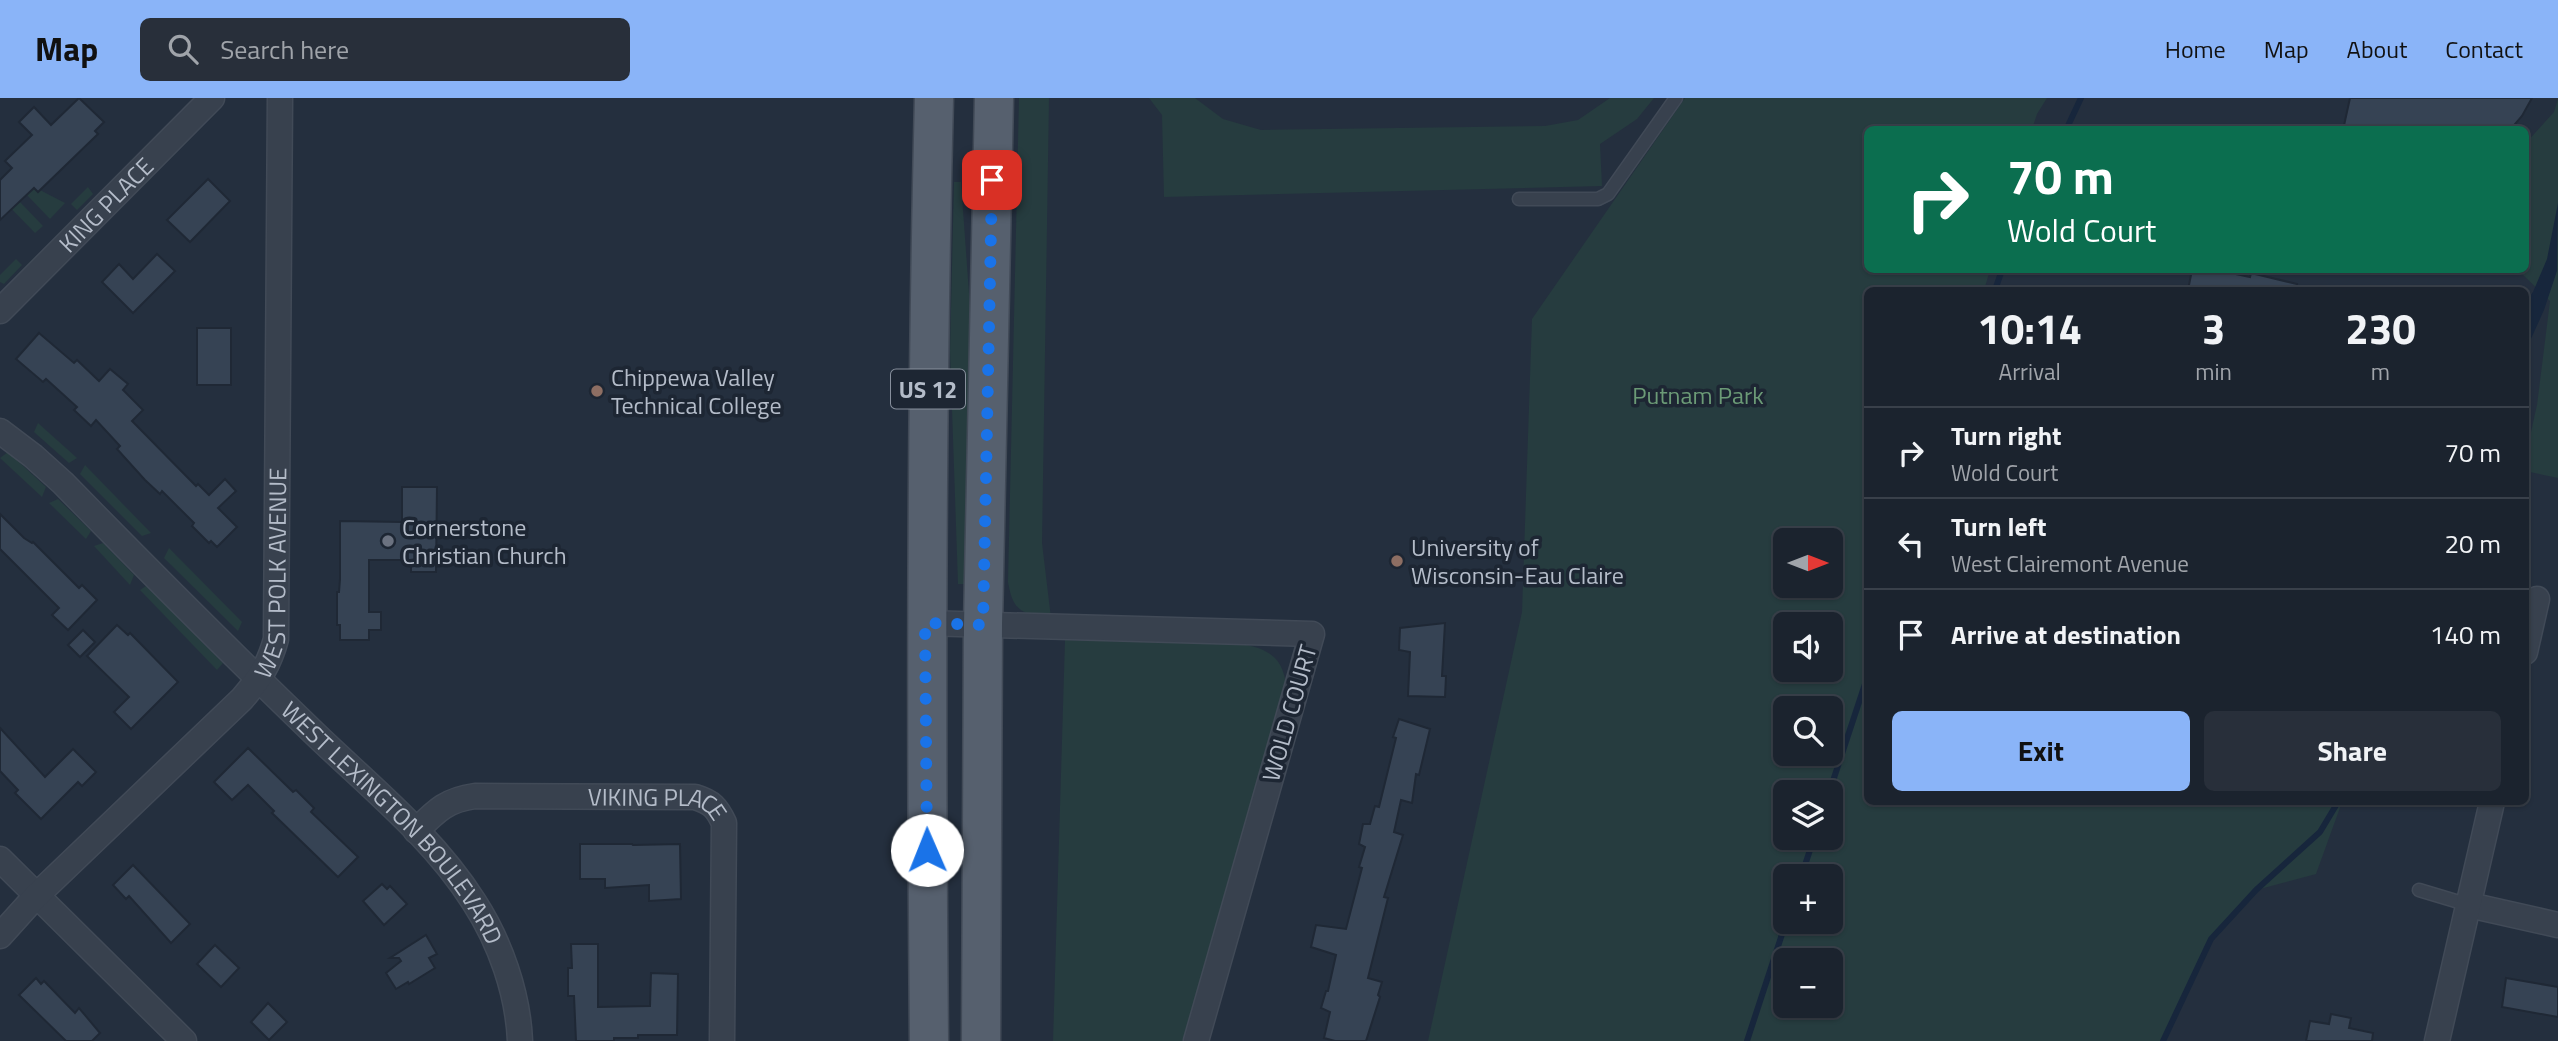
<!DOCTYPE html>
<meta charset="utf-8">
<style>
:root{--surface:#1b232e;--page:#282f3a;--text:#f1f3f6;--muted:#a0a4aa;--line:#39404a;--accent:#8ab4f8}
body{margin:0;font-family:"Titillium Web",sans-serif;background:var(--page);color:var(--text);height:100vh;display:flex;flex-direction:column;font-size:26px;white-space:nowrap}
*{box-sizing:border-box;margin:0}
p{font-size:23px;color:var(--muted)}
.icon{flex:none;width:38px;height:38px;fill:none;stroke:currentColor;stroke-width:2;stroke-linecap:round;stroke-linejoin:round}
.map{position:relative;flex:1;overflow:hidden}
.side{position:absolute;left:1864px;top:189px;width:665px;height:518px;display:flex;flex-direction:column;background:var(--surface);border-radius:10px;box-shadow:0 2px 5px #0004,0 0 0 2px var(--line)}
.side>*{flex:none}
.top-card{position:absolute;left:1864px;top:28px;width:665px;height:147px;border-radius:10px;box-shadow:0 2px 5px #0004,0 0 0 2px var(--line);background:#0b6e4f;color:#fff;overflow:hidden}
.needle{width:46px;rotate:90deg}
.buttons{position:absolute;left:1773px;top:430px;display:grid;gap:14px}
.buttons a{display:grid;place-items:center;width:70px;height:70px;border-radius:10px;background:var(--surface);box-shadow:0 2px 5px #0004,0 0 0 2px var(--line);font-size:35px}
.pin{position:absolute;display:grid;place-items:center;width:60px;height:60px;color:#fff;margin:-30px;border-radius:14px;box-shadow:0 4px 10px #0006}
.me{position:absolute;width:77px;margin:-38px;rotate:359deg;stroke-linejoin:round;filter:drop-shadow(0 0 5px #0008)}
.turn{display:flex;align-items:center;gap:24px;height:147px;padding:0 28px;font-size:32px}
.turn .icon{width:91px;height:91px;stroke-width:2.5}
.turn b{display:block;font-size:49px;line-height:60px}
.eta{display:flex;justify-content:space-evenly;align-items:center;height:119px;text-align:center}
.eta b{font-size:42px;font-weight:700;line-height:49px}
.button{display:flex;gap:14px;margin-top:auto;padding:14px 28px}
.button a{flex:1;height:80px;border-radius:10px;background:var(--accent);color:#111;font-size:28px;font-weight:700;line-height:80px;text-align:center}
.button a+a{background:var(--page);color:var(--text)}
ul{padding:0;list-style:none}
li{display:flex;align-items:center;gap:21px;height:91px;padding:0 28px;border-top:2px solid var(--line)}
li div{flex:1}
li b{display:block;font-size:26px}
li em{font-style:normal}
header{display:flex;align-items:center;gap:42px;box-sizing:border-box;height:98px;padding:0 35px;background:var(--accent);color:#111}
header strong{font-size:33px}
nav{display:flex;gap:38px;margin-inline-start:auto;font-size:24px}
.search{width:490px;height:63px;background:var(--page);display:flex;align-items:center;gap:18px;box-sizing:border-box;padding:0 24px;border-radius:10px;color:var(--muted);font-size:26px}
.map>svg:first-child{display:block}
.green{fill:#263c3f;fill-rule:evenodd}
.water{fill:#17263c}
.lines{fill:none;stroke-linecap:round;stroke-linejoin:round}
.stream{stroke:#17263c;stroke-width:6}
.building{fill:#364354;stroke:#1f2835;stroke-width:2}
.service-casing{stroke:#414a57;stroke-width:15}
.minor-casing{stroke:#414a57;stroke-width:27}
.primary-casing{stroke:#414a57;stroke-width:41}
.service{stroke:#38414e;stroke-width:12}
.minor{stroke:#38414e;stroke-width:24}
.primary{stroke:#56606e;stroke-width:38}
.route{stroke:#1a73e8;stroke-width:12;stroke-dasharray:0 21.6}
.education-dot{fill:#8d6e63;stroke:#1d2633;stroke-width:2.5}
.worship-dot{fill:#6b7280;stroke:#1d2633;stroke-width:2.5}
.labels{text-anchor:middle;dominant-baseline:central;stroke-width:7;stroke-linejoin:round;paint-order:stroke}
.shield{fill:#1d2633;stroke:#878f9c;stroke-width:2}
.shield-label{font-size:23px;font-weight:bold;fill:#b4bcc9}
.street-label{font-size:24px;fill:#b4bcc9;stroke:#1d2633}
.poi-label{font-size:24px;fill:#b4bcc9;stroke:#1d2633;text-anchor:start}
.park-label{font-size:24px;fill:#6b9a76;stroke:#1d2633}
</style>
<header>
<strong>Map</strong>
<div class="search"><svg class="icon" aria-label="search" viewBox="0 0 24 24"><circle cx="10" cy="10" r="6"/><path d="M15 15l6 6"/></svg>Search here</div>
<nav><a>Home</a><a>Map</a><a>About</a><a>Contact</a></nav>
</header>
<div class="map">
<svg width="2558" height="943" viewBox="0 0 2558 943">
<rect width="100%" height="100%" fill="#242f3e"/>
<g class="green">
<path d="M1019 0H1049L1042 445 1051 520C1022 516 1013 514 1008 484Z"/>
<polygon points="1149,0 1195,0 1223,21 1261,32 1545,28 1578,22 1610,0 1654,0 1637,21 1600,46 1602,88 1164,99 1162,17"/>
<path d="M1685 0H2047L2037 16 2032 31 1867 32V172H1990L1984 192H1867V704H2342L2316 776 2256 792 2211 841 2163 943H1428L1522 514 1532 221ZM1785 443H1830V488H1785ZM1785 527H1830V572H1785ZM1785 611H1830V656H1785ZM1785 695H1830V740H1785ZM1785 779H1830V824H1785ZM1785 863H1830V908H1785Z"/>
<polygon points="2558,1 2558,380 2525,373 2525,361 2537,307 2550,203 2518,172 2525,172 2525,46 2554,14"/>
<polygon points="954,84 961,84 972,237 966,486 958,486 950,253"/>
<polygon points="88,89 93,96 77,112 71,106"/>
<polygon points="34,90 38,94 40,92 65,105 50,121 27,97"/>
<polygon points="0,94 16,106 20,104 43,128 35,135 0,99"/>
<polygon points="16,161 22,167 4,186 0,184 0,177"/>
<polygon points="38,325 77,360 69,365 34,334"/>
<polygon points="8,354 46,389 42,399 0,360"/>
<polygon points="85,367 151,435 142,438 80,376"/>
<polygon points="58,401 91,433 86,441 49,405"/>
<polygon points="103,445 134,477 130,487 94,448"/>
<polygon points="169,450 242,524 238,533 164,460"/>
<polygon points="146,488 223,565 217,572 140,492"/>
<path d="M1065 542 1242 546C1274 552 1285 563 1287 596L1185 943H1053Z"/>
</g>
<polygon class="water" points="2558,105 2557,173 2544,212 2525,254 2525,205 2533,194 2547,161"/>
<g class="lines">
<g class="stream">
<polyline points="2066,32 2081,0"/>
<polyline points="1995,192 2002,172"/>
<polyline points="1829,695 1867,580"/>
<polyline points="1801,779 1814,740"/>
<polyline points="1747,943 1786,824"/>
<polyline points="2163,943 2211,841 2256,792 2320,734 2338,704"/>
</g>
</g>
<g class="building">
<polygon points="79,0 104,24 95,33 98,36 38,94 34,90 0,122 0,82 12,70 5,63 32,37 19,24 34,9 51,27"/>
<polygon points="2350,0 2532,0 2522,18 2510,32 2343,32"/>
<polygon points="208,81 230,103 190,144 167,122"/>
<polygon points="157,156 175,173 133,215 102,184 119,166 133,181"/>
<polygon points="2192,172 2217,172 2250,179 2251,175 2297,186 2296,192 2188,192"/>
<rect x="197" y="230" width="34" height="57"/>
<polygon points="39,235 74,265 77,262 99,283 110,271 128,286 123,292 143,312 132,323 196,388 198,386 209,397 225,381 236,393 218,410 237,429 217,449 211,443 209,445 192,428 194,425 162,393 160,396 145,382 117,351 120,348 96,322 91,328 74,312 77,309 46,281 43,284 16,261"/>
<polygon points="402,389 437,389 436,474 411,474 411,462 369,462 369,514 381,514 381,532 369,532 369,542 340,542 340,527 337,527 337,494 339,494 340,481 340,423 402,424"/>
<polygon points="0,416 24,440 32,445 33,444 79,490 82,487 97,502 68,532 52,517 59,510 0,451"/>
<polygon points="1445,525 1442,578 1446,578 1445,599 1408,598 1410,554 1399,552 1400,530"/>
<polygon points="117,527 128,537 130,535 178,584 131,631 114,614 129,599 87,558"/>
<polygon points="83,532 95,544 80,559 68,547"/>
<polygon points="1399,621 1430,631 1419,677 1416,676 1412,705 1401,702 1394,734 1403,737 1384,799 1388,800 1368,880 1382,884 1378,897 1380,899 1366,943 1335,943 1324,940 1330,914 1321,910 1326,893 1328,893 1336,857 1311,849 1316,827 1346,831 1362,770 1359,769 1365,749 1359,746 1363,726 1370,726 1375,708 1379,709 1396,640 1393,639"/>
<polygon points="0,630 45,679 73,651 96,674 82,688 78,684 41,721 15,695 18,692 0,673"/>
<polygon points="248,650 293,694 296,692 314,710 311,714 358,759 338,779 272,715 274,713 248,687 232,702 214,684"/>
<polygon points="580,746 632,746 633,747 680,746 681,801 649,803 649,787 605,790 605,781 580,781"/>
<polygon points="133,767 190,826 171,845 129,798 126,801 113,787"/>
<polygon points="382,786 387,791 390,788 407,806 384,827 363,803"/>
<polygon points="426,837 437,856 429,860 435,870 409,886 408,884 396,891 386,875 401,863 399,860 390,860"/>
<polygon points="571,846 598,846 598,909 650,908 651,875 678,876 677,937 638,937 638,940 614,940 614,943 576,943 574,898 568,898 568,870 572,870"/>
<polygon points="215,847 239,870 221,889 197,866"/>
<polygon points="36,880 41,886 44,883 75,915 79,910 100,935 92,943 66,943 19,897"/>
<polygon points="2506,880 2558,889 2558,919 2502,909"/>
<polygon points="268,905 287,924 269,942 251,924"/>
<polygon points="2331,916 2351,920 2349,930 2373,935 2372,943 2306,943 2310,923 2329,926"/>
</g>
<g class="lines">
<g class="service-casing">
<g id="service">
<polyline points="1519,101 1598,101 1608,96 1676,0"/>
<polyline points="2419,792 2469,807"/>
</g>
</g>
<g class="minor-casing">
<g id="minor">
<path id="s1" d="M0 213 212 0"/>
<path id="s2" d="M0 333 33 358 63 385C146 470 229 553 314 635 369 688 433 739 474 804 500 844 518 895 520 943"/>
<polyline points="925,525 1312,536 1196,943"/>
<polyline points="2525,554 2537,501"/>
<path id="s3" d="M416 733C436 713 446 702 475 698L695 699C712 704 717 710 724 725L722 943"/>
<polyline points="0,761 184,943"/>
<polyline points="2469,807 2558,827"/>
<path id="s4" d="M0 838 36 798 242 601C260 580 269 567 276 541L280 0"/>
<polyline points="2437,943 2492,704"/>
</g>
</g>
<g class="primary-casing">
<g id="primary">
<path d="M929 943C926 629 926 314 934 0"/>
<polyline points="981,943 983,527 994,0"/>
</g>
</g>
<use href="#service" class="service"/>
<use href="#minor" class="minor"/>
<use href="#primary" class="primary"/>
</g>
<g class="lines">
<polyline class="route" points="927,752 925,525 983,527 992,82"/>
</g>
<g class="education-dot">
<circle cx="597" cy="293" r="7"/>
<circle cx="1397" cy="463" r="7"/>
</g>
<circle class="worship-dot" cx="388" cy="443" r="7"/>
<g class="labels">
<rect class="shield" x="891" y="271.5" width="74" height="39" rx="5"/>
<g class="shield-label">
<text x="928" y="291">US 12</text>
</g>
<g class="street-label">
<text stroke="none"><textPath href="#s1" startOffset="150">KING PLACE</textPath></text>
<text stroke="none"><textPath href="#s4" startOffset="474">WEST POLK AVENUE</textPath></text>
<text transform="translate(1289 615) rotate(-74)">WOLD COURT</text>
<text stroke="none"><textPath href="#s3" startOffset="254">VIKING PLACE</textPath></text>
<text stroke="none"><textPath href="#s2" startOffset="556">WEST LEXINGTON BOULEVARD</textPath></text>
</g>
<g class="poi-label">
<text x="611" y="279">Chippewa Valley<tspan x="611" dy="28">Technical College</tspan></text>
<text x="402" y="429">Cornerstone<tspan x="402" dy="28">Christian Church</tspan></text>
<text x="1411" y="449">University of<tspan x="1411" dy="28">Wisconsin-Eau Claire</tspan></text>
</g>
<g class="park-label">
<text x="1698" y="297">Putnam Park</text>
</g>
</g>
</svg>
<div class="buttons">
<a><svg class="needle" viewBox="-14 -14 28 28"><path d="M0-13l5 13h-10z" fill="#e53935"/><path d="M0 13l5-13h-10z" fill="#a0a4aa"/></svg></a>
<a><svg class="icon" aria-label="sound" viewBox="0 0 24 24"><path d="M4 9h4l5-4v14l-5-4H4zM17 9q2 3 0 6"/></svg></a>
<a><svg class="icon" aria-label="search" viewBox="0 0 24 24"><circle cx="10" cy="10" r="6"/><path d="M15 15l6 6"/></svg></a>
<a><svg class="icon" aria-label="layers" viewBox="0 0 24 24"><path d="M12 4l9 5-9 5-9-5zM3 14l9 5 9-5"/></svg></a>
<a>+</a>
<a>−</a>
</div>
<div class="pin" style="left:992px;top:82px;background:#d93025"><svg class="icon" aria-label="arrive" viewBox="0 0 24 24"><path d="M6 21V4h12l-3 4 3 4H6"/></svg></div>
<svg class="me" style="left:927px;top:752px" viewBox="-20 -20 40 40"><circle r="19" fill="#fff"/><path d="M0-13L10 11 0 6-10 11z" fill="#1a73e8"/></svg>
<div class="top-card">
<div class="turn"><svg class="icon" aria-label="right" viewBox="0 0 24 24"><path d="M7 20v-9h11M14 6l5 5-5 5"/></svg><div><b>70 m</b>Wold Court</div></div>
</div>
<section class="side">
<div class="eta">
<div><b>10:14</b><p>Arrival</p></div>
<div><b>3</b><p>min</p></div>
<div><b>230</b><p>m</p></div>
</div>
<ul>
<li><svg class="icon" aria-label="right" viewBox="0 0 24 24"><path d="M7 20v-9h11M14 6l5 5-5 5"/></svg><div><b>Turn right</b><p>Wold Court</p></div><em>70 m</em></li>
<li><svg class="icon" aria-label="left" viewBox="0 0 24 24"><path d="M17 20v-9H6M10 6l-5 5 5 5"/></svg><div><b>Turn left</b><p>West Clairemont Avenue</p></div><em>20 m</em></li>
<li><svg class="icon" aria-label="arrive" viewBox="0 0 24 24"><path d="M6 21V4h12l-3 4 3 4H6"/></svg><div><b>Arrive at destination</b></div><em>140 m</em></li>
</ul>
<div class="button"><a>Exit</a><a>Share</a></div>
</section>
</div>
